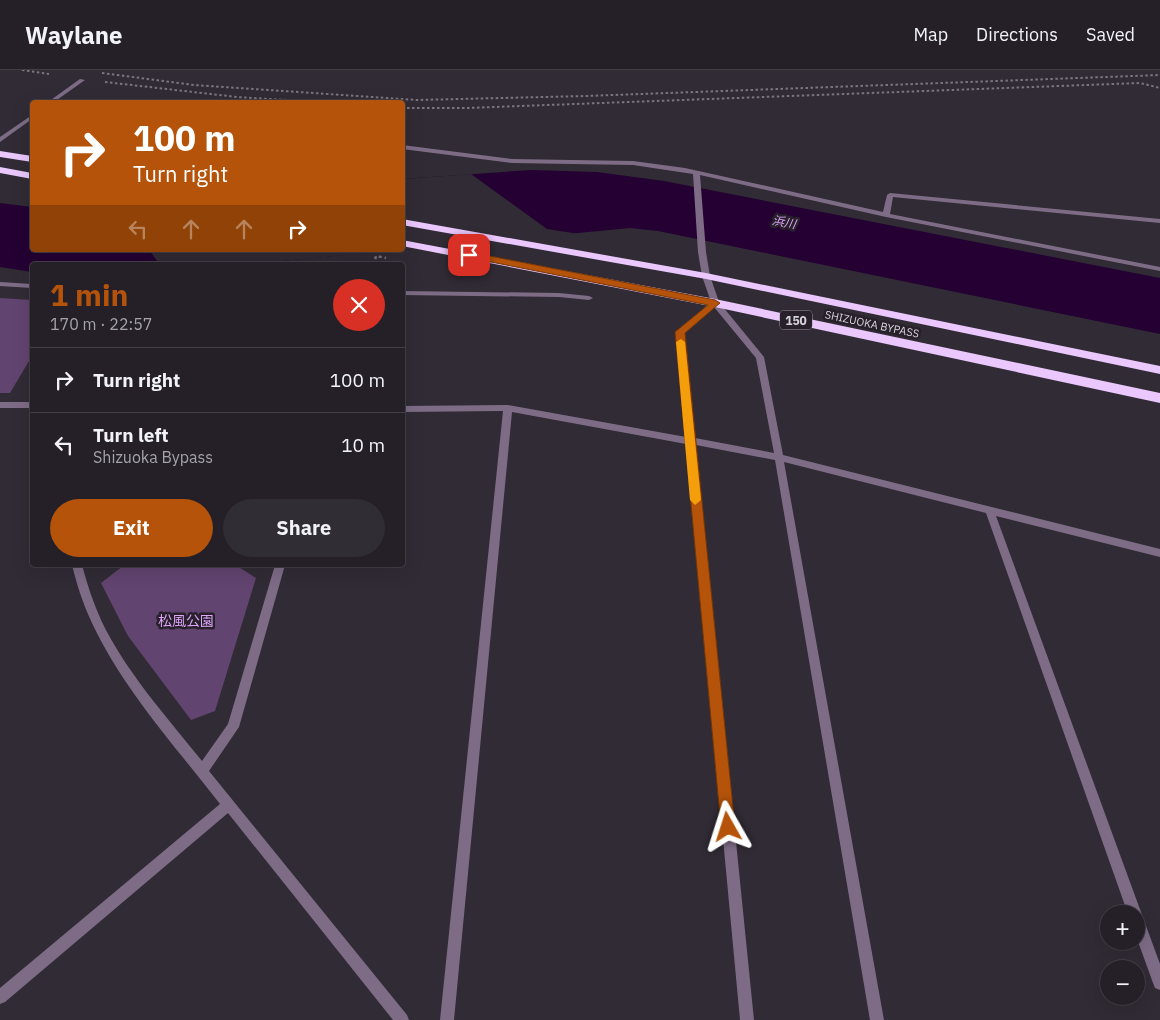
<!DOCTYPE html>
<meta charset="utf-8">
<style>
:root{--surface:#252028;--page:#312d34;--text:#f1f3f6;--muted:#a3a3a8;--line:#423e45;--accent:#b45309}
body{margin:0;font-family:"IBM Plex Sans","Noto Sans JP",sans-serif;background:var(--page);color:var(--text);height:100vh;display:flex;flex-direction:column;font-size:19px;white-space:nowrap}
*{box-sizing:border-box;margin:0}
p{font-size:16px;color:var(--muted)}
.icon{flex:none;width:28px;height:28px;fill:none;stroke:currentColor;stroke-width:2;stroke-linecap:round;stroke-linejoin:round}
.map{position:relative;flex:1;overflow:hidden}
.details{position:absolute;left:30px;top:192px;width:375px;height:305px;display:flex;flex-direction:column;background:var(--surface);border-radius:5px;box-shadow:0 5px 20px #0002,0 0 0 1px var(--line)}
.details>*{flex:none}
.hud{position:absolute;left:30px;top:30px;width:375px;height:152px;border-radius:5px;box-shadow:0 5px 20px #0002,0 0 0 1px var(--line);background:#b45309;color:#fff;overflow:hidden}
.controls{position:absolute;left:1100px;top:835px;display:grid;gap:10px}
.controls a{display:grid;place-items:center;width:45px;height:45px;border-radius:50%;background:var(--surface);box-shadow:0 5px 20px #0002,0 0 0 1px var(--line);font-size:25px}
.pin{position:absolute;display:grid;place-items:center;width:42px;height:42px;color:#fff;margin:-21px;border-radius:10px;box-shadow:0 2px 8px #0006}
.me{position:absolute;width:55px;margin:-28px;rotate:354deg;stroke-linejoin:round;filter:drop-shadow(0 0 4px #0008)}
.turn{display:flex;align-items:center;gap:18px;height:105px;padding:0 20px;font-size:22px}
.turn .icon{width:65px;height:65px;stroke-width:2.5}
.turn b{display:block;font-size:35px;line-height:42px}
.lanes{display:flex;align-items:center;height:48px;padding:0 20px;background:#0003;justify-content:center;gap:25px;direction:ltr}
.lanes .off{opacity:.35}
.round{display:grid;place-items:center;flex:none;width:52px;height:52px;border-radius:26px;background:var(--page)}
.overview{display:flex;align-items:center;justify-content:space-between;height:85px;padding:0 20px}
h1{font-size:30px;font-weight:800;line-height:38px;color:var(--accent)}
.action{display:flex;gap:10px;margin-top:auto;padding:10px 20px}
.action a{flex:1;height:58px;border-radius:30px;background:var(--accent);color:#fff;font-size:20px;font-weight:800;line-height:58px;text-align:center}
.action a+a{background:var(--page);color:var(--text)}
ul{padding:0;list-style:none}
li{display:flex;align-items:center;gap:15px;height:65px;padding:0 20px;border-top:1px solid var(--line)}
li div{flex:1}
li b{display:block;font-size:19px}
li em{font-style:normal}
header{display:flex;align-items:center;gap:30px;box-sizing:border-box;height:70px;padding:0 25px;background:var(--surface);border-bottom:1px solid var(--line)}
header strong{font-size:24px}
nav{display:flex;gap:28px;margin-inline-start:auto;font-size:18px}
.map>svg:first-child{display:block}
.green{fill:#624470}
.water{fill:#240033}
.pier{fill:#312b35}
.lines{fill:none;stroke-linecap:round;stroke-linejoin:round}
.path-far1{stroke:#7a757e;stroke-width:2;stroke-dasharray:2.5 2.5;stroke-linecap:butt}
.path{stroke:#7a757e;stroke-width:2.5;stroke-dasharray:3 3;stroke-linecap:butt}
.street{fill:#7e6c87;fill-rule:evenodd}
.highway{fill:#eac7fc;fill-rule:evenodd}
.route{fill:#b45309;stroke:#753606}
.slow{fill:#f59e0b}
.labels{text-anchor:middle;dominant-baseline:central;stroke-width:5;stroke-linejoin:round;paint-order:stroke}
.far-street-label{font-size:11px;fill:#d6d2d9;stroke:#28212b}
.far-water-label{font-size:12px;font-style:italic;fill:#dea5fa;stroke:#28212b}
.shield{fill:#28212b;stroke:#a29da5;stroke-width:1}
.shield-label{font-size:12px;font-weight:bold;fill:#d6d2d9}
.park-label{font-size:14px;fill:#dfa5fb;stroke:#28212b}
</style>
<header>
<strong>Waylane</strong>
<nav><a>Map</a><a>Directions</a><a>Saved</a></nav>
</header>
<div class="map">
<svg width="1160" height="950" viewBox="0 0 1160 950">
<rect width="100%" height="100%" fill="#312b35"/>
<g class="green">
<polygon points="0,228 32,230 32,286 10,323 0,323"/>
<polygon points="123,496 237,496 256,508 215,641 191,650 128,566 101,513"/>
</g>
<g class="water">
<polygon points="531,100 597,102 664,111 1160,208 1160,264 658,161 630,158 403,180 403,109"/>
<polygon points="0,133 32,137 32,180 398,180 237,195 32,195 32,202 0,197"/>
</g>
<polygon class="pier" points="471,104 547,159 579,164 237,195 160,195 149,180 402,180 403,109"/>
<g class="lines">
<g class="path-far1">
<polyline points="22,0 49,4"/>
<polyline points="102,3 194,15 417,30 586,26 1160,5"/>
<polyline points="105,12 237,27 320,32"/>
<polyline points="402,38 467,38 1140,13 1160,18"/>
</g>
<polyline class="path" points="374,195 376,186 386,188"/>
<g class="street">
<polygon points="80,9 85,10 54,32 48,32"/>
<polygon points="32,45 32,49 0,72 0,67"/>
<path d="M402 75 512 89 633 91 685 98 883 142 887 125 890 123 1160 149V153L893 127 890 144 1160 197V201L886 147 700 105 706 182 710 206 719 232 764 287 783 385 1160 479V487L996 446 1160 894V920L1155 918 1153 913 1136 866V844H1128L986 443 784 392 884 950H870L775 390 696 375 754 950H740L686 374 512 342 454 950H440L503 341 402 342V336L508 335 686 367 676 262 711 232 702 206 698 182 693 104 633 95 512 93 402 79ZM714 237 756 288 774 383 695 368 684 263Z"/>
<polygon points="0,212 32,214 32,218 0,216"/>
<polygon points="402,221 559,223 589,226 593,228 589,230 559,227 402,225"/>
<rect x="0" y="332" width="32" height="6"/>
<path d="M72 495H82C87 514 93 532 101 550 126 602 166 646 202 691L228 654 275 495H285L239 657 209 701 407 945 409 950H393L228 743 5 932 0 934V918L220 734C175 676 123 619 92 553 83 534 77 515 72 495Z"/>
</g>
<g class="highway">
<polygon points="0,81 32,86 32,92 0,87"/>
<polygon points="0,97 32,103 32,109 0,103"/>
<polygon points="402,149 706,203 1160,296 1160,304 706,209 402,155"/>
<polygon points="402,170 715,229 1160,323 1160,333 715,237 402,176"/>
</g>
</g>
<polygon class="route" points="469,182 715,230 720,233 685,263 735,757 733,762 728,764 723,762 721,757 675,262 708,235 466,187 466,183"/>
<polygon class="slow" points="681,269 685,272 701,430 695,435 690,430 676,272"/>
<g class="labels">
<g class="far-street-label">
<text transform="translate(872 254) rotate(12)">SHIZUOKA BYPASS</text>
</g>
<g class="far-water-label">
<text transform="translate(784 152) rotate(10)">浜川</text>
</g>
<rect class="shield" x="780" y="240.5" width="32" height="19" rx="4"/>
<g class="shield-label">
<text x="796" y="250">150</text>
</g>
<g class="park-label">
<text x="186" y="551">松風公園</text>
</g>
</g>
</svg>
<div class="controls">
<a>+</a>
<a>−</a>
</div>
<div class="pin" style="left:469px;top:185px;background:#d93025"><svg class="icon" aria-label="arrive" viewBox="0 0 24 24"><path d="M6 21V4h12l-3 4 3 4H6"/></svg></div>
<svg class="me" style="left:728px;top:757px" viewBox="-20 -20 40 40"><path d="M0-17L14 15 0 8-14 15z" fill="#b45309" stroke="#fff" stroke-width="4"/></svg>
<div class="hud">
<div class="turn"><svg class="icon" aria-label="right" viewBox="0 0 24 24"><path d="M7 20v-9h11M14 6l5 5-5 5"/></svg><div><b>100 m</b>Turn right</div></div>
<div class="lanes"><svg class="icon off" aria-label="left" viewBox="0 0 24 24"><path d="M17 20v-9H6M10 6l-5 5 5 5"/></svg><svg class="icon off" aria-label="ahead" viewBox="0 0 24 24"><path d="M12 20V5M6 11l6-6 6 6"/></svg><svg class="icon off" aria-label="ahead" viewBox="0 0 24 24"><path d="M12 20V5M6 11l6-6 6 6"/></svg><svg class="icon" aria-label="right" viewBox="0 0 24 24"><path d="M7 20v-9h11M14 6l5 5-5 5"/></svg></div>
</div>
<section class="details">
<div class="overview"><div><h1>1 min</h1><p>170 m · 22:57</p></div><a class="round" style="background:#d93025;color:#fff"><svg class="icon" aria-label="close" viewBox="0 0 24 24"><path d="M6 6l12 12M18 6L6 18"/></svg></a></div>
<ul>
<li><svg class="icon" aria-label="right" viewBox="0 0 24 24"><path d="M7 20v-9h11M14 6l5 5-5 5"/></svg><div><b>Turn right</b></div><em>100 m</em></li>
<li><svg class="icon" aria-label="left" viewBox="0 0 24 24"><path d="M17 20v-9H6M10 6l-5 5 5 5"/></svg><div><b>Turn left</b><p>Shizuoka Bypass</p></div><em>10 m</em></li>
</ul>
<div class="action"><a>Exit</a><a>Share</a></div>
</section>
</div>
